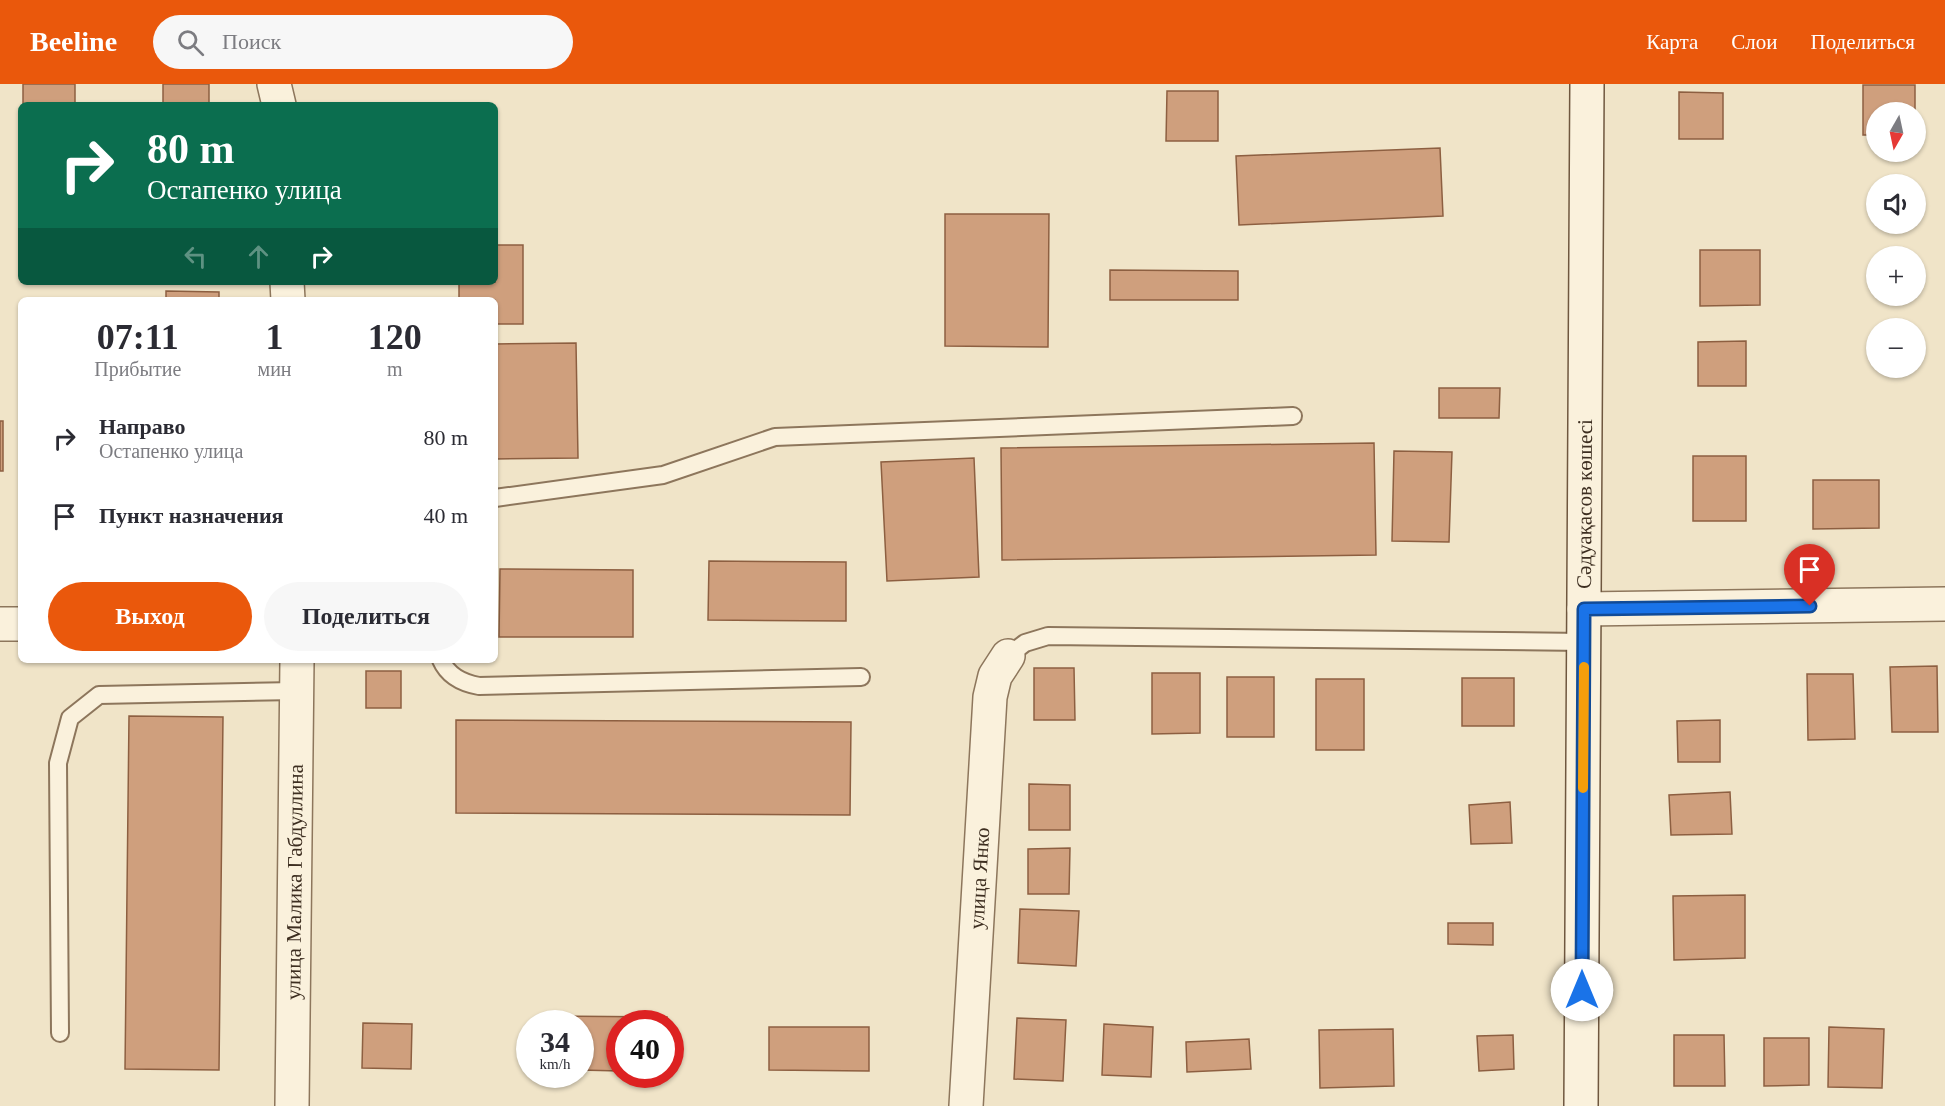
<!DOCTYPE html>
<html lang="ru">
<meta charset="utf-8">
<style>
:root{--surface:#fff;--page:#f7f7f7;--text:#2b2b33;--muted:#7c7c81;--accent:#ea580c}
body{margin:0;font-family:"Times New Roman",serif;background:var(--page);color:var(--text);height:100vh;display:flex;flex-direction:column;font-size:22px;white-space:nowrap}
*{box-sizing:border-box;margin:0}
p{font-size:20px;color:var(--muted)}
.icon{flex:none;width:33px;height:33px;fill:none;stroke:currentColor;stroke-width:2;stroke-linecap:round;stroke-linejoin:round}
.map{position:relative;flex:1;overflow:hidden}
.panel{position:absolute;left:18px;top:213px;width:480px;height:366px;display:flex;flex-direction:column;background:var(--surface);border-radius:9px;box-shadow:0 2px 4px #0004}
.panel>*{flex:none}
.hud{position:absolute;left:18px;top:18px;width:480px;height:183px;border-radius:9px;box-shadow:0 2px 4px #0004;background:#0b6e4f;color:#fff;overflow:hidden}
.needle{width:39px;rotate:189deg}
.buttons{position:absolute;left:1866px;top:18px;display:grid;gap:12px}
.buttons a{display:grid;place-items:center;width:60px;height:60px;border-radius:50%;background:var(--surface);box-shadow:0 2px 4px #0004;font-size:30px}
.speed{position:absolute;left:516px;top:926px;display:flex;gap:12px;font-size:30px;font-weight:700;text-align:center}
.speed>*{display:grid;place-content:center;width:78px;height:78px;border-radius:50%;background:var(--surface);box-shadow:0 2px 4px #0004;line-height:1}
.speed small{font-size:15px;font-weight:400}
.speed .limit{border:9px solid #d22;background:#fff;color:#111}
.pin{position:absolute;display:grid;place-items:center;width:51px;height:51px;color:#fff;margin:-62px -26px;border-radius:50% 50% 50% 0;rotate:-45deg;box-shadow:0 0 6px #0007}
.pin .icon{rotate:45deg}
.me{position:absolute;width:66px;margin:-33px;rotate:0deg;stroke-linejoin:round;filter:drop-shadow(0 0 4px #0008)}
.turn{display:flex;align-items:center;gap:21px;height:126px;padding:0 30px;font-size:27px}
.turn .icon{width:78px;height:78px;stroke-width:2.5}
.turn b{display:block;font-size:42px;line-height:51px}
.lanes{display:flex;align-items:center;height:57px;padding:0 30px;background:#0003;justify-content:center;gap:30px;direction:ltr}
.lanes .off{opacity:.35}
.eta{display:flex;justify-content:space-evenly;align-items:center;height:102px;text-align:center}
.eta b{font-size:36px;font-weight:800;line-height:42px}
.button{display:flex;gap:12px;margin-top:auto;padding:12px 30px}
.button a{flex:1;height:69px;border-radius:36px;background:var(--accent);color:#fff;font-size:24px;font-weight:800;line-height:69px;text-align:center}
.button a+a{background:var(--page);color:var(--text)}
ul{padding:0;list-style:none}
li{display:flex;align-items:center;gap:18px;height:78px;padding:0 30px}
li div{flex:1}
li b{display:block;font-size:22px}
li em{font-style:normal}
header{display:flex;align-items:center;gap:36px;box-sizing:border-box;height:84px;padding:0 30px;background:var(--accent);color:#fff}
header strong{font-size:28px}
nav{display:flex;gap:33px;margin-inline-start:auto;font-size:21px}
.search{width:420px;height:54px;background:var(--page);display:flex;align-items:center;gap:15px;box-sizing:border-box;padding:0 21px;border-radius:33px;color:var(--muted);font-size:22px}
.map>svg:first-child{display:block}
.building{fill:#cf9f7d;stroke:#8d5f41;stroke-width:1.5}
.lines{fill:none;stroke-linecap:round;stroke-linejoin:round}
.lane-casing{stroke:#8d765c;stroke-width:20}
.street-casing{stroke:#8d765c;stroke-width:36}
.secondary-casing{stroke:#6f573f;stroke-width:36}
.lane{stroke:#faf1dc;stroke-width:16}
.street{stroke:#faf1dc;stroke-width:33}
.secondary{stroke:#faf1dc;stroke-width:33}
.route-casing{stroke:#114b97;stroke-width:15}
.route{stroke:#1a73e8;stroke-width:10}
.slow{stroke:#f59e0b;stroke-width:10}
.labels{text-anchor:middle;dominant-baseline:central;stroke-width:6;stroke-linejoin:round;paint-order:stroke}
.street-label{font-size:21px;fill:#3d2e20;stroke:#f7eed8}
</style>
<header>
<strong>Beeline</strong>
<div class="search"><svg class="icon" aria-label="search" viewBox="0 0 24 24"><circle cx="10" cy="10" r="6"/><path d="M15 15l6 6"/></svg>Поиск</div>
<nav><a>Карта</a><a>Слои</a><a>Поделиться</a></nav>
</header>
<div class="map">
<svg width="1945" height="1022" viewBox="0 0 1945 1022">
<rect width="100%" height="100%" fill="#f0e4c8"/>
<g class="building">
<rect x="23" y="0" width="52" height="21"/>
<rect x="163" y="0" width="46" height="21"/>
<polygon points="1863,1 1915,1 1915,28 1876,28 1876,51 1863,51"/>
<polygon points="1167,7 1218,7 1218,57 1166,57"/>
<polygon points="1679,8 1723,9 1723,55 1679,55"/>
<polygon points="1440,64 1443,132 1239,141 1236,72"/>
<polygon points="945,130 1049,130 1048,263 945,262"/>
<polygon points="495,161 523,161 523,240 495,240 495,216 459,216 459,198 495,198"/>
<polygon points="1700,166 1760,166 1760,221 1700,222"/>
<polygon points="1110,186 1238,187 1238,216 1110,216"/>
<polygon points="166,207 219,208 219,216 166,216"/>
<polygon points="1746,257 1746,302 1698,302 1698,258"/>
<polygon points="576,259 578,374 495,375 495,260"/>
<polygon points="1439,304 1500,304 1499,334 1439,334"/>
<rect x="0" y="337" width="3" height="50"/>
<polygon points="1374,359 1376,471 1002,476 1001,364"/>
<polygon points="1394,367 1452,368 1449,458 1392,457"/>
<rect x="1693" y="372" width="53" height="65"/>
<polygon points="974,374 979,493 887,497 881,378"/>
<polygon points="1813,396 1879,396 1879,444 1813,445"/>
<polygon points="709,477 846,478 846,537 708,536"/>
<polygon points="500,485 633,486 633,553 499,553"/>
<polygon points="1937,582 1938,648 1892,648 1890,583"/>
<polygon points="1034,584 1074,584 1075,636 1034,636"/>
<rect x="366" y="587" width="35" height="37"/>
<polygon points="1152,589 1200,589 1200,649 1152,650"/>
<polygon points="1807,590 1853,590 1855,655 1808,656"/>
<rect x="1227" y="593" width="47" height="60"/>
<rect x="1462" y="594" width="52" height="48"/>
<rect x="1316" y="595" width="48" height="71"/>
<polygon points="129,632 223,633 219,986 125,985"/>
<polygon points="456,636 851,638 850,731 456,729"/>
<polygon points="1720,636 1720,678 1678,678 1677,637"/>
<polygon points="1029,700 1070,701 1070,746 1029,746"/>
<polygon points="1730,708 1732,750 1671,751 1669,711"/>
<polygon points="1510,718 1512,759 1471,760 1469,721"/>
<polygon points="1070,764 1069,810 1028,810 1028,765"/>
<polygon points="1745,811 1745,874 1674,876 1673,812"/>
<polygon points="1020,825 1079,827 1076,882 1018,879"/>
<polygon points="1448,839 1493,839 1493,861 1448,860"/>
<polygon points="547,932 667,933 667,939 620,939 620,987 580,986 580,939 547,939"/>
<polygon points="1017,934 1066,936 1063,997 1014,995"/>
<polygon points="363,939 412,940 411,985 362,984"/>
<polygon points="1104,940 1153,943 1151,993 1102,991"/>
<polygon points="769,943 869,943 869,987 769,986"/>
<polygon points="1829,943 1884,945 1882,1004 1828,1003"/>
<polygon points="1393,945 1394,1002 1320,1004 1319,946"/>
<polygon points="1513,951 1514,985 1479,987 1477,952"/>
<polygon points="1674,951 1724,951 1725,1002 1674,1002"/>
<polygon points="1764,954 1809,954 1809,1001 1764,1002"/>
<polygon points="1249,955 1251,985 1187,988 1186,958"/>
</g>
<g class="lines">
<g class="lane-casing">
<g id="lane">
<polyline points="495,414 663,391 775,353 1293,332"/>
<polyline points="1008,572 1025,559 1048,552 1584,558"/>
<path d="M441 576C448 592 462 599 479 602L861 593"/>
<polyline points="60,949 58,679 70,634 99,611 296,607"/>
</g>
</g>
<g class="street-casing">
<g id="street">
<polyline points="274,0 279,21"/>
<polyline points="287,198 288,216"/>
<polyline points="1584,525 1945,520"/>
<polyline points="0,540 21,540"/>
<path id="s1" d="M292 1022 297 576"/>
<path id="s2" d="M966 1022 990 613 995 592 1008 572"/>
</g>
</g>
<g class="secondary-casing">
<g id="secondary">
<path id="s3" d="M1581 1022 1587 0"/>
</g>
</g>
<use href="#lane" class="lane"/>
<use href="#street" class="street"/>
<use href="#secondary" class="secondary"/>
</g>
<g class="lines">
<g class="route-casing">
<polyline id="route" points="1582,906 1584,525 1810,522"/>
</g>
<use href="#route" class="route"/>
<polyline class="slow" points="1583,704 1584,583"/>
</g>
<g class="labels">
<g class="street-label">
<text stroke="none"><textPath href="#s3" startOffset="602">Сәдуақасов көшесі</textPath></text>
<text stroke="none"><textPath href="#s2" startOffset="228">улица Янко</textPath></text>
<text stroke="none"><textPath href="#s1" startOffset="224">улица Малика Габдуллина</textPath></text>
</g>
</g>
</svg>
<div class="buttons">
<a><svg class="needle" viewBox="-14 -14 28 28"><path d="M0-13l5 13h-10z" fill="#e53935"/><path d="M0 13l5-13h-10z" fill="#7c7c81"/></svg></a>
<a><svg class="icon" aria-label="sound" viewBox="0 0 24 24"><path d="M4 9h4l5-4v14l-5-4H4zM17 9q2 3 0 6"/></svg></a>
<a>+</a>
<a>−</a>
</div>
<div class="speed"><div>34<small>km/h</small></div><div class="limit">40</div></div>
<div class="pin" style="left:1810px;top:522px;background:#d93025"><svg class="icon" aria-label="arrive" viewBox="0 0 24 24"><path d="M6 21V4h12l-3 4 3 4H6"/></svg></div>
<svg class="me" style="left:1582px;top:906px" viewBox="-20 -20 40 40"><circle r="19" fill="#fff"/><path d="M0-13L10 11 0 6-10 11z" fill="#1a73e8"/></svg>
<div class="hud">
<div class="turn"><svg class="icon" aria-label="right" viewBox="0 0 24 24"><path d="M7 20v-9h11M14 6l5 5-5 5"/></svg><div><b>80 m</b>Остапенко улица</div></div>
<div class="lanes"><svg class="icon off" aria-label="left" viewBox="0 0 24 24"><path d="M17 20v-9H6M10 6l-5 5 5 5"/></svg><svg class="icon off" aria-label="ahead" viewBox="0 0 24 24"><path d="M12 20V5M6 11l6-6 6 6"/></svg><svg class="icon" aria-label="right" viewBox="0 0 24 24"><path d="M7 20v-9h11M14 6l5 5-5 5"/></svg></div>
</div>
<section class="panel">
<div class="eta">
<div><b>07:11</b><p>Прибытие</p></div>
<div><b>1</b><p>мин</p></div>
<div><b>120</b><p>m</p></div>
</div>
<ul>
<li><svg class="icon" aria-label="right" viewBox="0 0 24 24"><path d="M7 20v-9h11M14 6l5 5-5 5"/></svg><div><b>Направо</b><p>Остапенко улица</p></div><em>80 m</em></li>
<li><svg class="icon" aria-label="arrive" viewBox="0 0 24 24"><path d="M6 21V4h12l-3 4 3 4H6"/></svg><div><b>Пункт назначения</b></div><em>40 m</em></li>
</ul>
<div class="button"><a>Выход</a><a>Поделиться</a></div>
</section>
</div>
